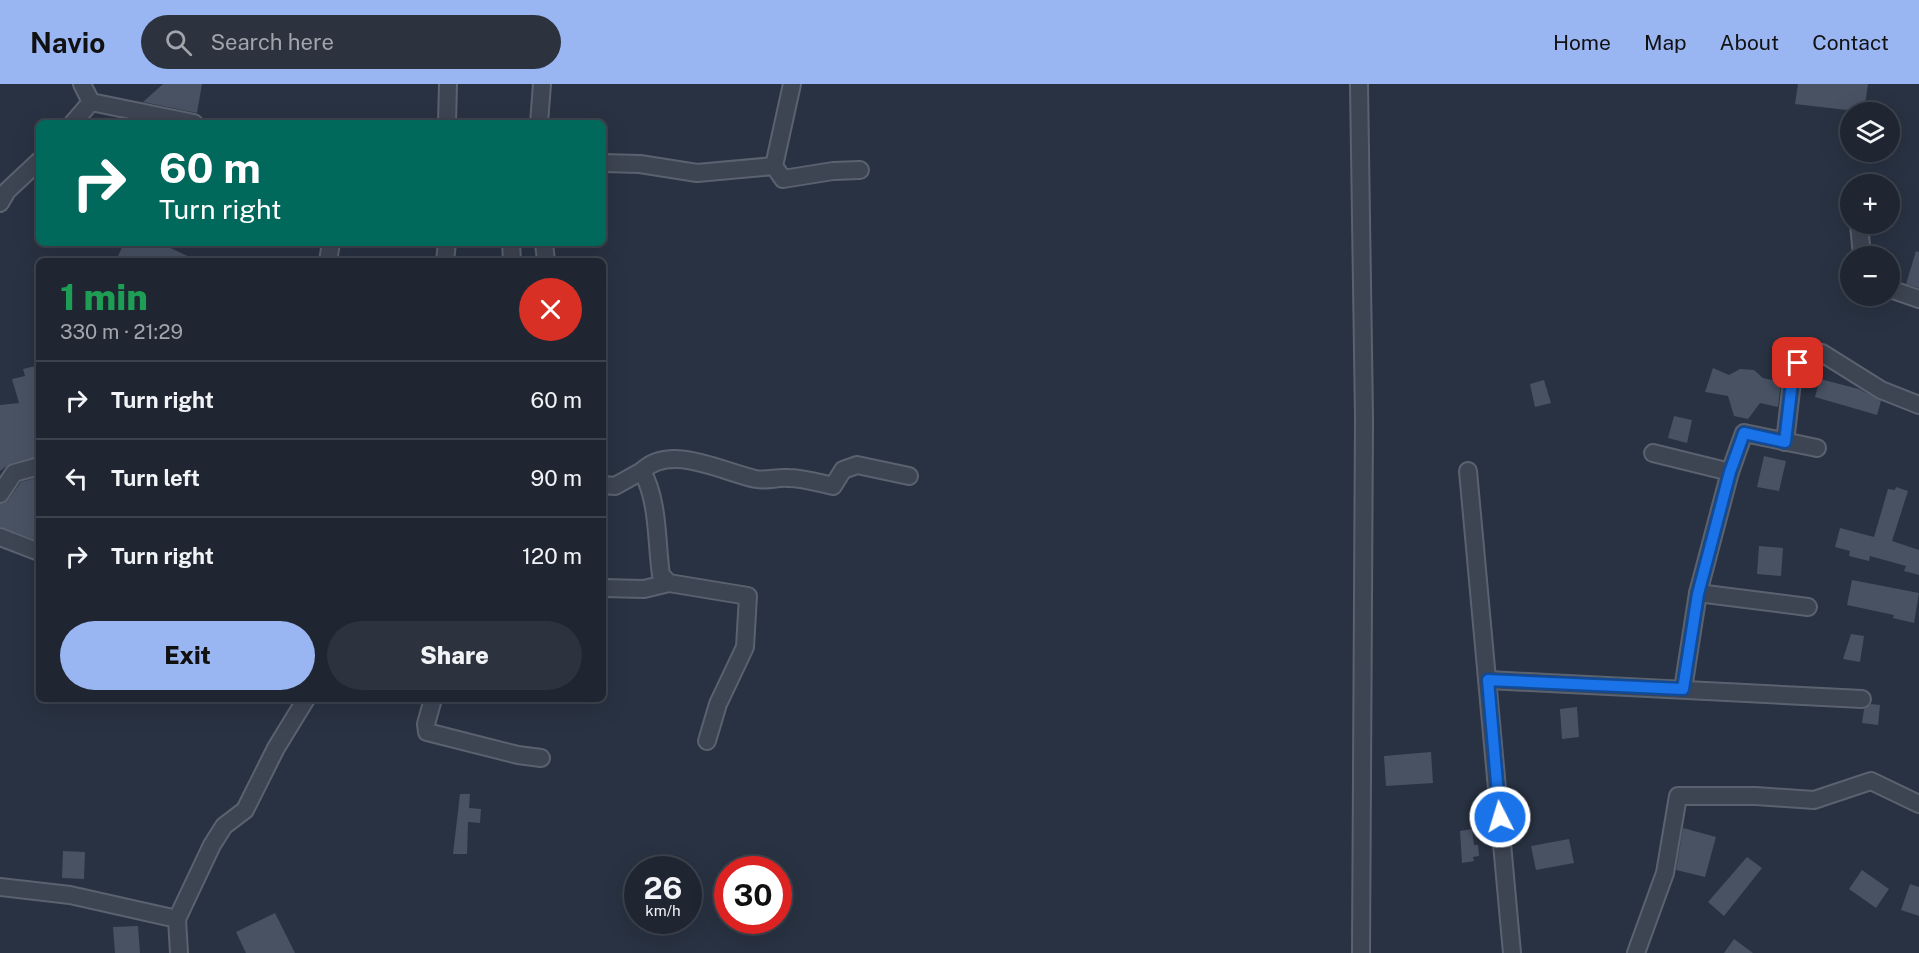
<!DOCTYPE html>
<meta charset="utf-8">
<style>
:root{--surface:#1f2632;--page:#2c323e;--text:#f1f3f6;--muted:#a1a5ac;--line:#3c434d;--accent:#99b5f2}
body{margin:0;font-family:"Public Sans",sans-serif;background:var(--page);color:var(--text);height:100vh;display:flex;flex-direction:column;font-size:22px;white-space:nowrap}
*{box-sizing:border-box;margin:0}
p{font-size:20px;color:var(--muted)}
.icon{flex:none;width:33px;height:33px;fill:none;stroke:currentColor;stroke-width:2;stroke-linecap:round;stroke-linejoin:round}
.map{position:relative;flex:1;overflow:hidden}
.details{position:absolute;left:36px;top:174px;width:570px;height:444px;display:flex;flex-direction:column;background:var(--surface);border-radius:9px;box-shadow:0 6px 24px #0002,0 0 0 2px var(--line)}
.details>*{flex:none}
.guide{position:absolute;left:36px;top:36px;width:570px;height:126px;border-radius:9px;box-shadow:0 6px 24px #0002,0 0 0 2px var(--line);background:#00695c;color:#fff;overflow:hidden}
.tools{position:absolute;left:1840px;top:18px;display:grid;gap:12px}
.tools a{display:grid;place-items:center;width:60px;height:60px;border-radius:50%;background:var(--surface);box-shadow:0 6px 24px #0002,0 0 0 2px var(--line);font-size:30px}
.speed{position:absolute;left:624px;top:772px;display:flex;gap:12px;font-size:30px;font-weight:700;text-align:center}
.speed>*{display:grid;place-content:center;width:78px;height:78px;border-radius:50%;background:var(--surface);box-shadow:0 6px 24px #0002,0 0 0 2px var(--line);line-height:1}
.speed small{font-size:15px;font-weight:400}
.speed .limit{border:9px solid #d22;background:#fff;color:#111}
.pin{position:absolute;display:grid;place-items:center;width:51px;height:51px;color:#fff;margin:-26px;border-radius:12px;box-shadow:0 3px 9px #0006}
.me{position:absolute;width:66px;margin:-33px;rotate:355deg;stroke-linejoin:round;filter:drop-shadow(0 0 4px #0008)}
.turn{display:flex;align-items:center;gap:21px;height:126px;padding:0 24px;font-size:27px}
.turn .icon{width:78px;height:78px;stroke-width:2.5}
.turn b{display:block;font-size:42px;line-height:51px}
.round{display:grid;place-items:center;flex:none;width:63px;height:63px;border-radius:32px;background:var(--page)}
.summary{display:flex;align-items:center;justify-content:space-between;height:102px;padding:0 24px}
h1{font-size:36px;font-weight:800;line-height:45px;color:#1e9e55}
.action{display:flex;gap:12px;margin-top:auto;padding:12px 24px}
.action a{flex:1;height:69px;border-radius:36px;background:var(--accent);color:#111;font-size:24px;font-weight:800;line-height:69px;text-align:center}
.action a+a{background:var(--page);color:var(--text)}
ul{padding:0;list-style:none}
li{display:flex;align-items:center;gap:18px;height:78px;padding:0 24px;border-top:2px solid var(--line)}
li div{flex:1}
li b{display:block;font-size:22px}
li em{font-style:normal}
header{display:flex;align-items:center;gap:36px;box-sizing:border-box;height:84px;padding:0 30px;background:var(--accent);color:#111}
header strong{font-size:28px}
nav{display:flex;gap:33px;margin-inline-start:auto;font-size:21px}
.search{width:420px;height:54px;background:var(--page);display:flex;align-items:center;gap:15px;box-sizing:border-box;padding:0 21px;border-radius:33px;color:var(--muted);font-size:22px}
.map>svg:first-child{display:block}
.building{fill:#485263}
.lines{fill:none;stroke-linecap:round;stroke-linejoin:round}
.minor-casing{stroke:#5b626f;stroke-width:20}
.minor{stroke:#3d4452;stroke-width:16}
.route-casing{stroke:#114b97;stroke-width:15}
.route{stroke:#1a73e8;stroke-width:10}
</style>
<header>
<strong>Navio</strong>
<div class="search"><svg class="icon" aria-label="search" viewBox="0 0 24 24"><circle cx="10" cy="10" r="6"/><path d="M15 15l6 6"/></svg>Search here</div>
<nav><a>Home</a><a>Map</a><a>About</a><a>Contact</a></nav>
</header>
<div class="map">
<svg width="1919" height="869" viewBox="0 0 1919 869">
<rect width="100%" height="100%" fill="#293242"/>
<g class="building">
<polygon points="163,0 202,0 197,29 143,18"/>
<polygon points="1798,0 1868,0 1864,28 1795,20"/>
<polygon points="124,159 160,159 198,177 128,177 118,172"/>
<polygon points="1916,167 1919,168 1919,204 1906,200"/>
<polygon points="39,281 39,372 11,379 0,387 0,321 19,319 12,295 25,292 23,285"/>
<polygon points="1713,284 1729,291 1740,285 1754,286 1763,294 1781,298 1778,323 1760,319 1748,335 1734,332 1728,312 1705,308"/>
<polygon points="1820,295 1859,305 1881,317 1877,331 1815,313"/>
<polygon points="1544,296 1551,319 1535,323 1530,300"/>
<polygon points="1674,332 1692,336 1687,359 1668,354"/>
<polygon points="1764,372 1786,377 1779,407 1757,403"/>
<polygon points="39,393 39,457 0,443 0,420 8,416 21,398"/>
<polygon points="1896,403 1908,407 1892,457 1919,466 1919,491 1904,487 1906,482 1870,472 1869,477 1849,472 1850,467 1835,463 1840,444 1874,453 1888,405 1895,406"/>
<polygon points="1759,462 1783,464 1781,492 1757,490"/>
<polygon points="1852,496 1919,509 1914,539 1893,534 1894,531 1847,521"/>
<polygon points="1851,550 1864,552 1860,578 1843,575"/>
<polygon points="1871,620 1880,621 1878,641 1862,639 1864,625"/>
<polygon points="1577,623 1579,653 1562,655 1560,625"/>
<polygon points="1431,668 1433,699 1386,702 1384,672"/>
<polygon points="460,710 470,710 469,724 481,725 480,739 468,738 467,770 453,770"/>
<polygon points="1683,744 1716,753 1705,793 1676,786"/>
<polygon points="1472,745 1474,761 1478,761 1479,772 1473,773 1474,777 1462,779 1460,747"/>
<polygon points="1569,755 1574,779 1536,786 1531,762"/>
<polygon points="63,767 85,768 84,795 62,794"/>
<polygon points="1747,773 1762,784 1724,832 1708,818"/>
<polygon points="1862,786 1889,805 1876,824 1849,805"/>
<polygon points="1910,800 1919,803 1919,832 1901,826"/>
<polygon points="275,829 295,869 246,869 236,848"/>
<polygon points="138,842 140,869 115,869 113,843"/>
<polygon points="1734,855 1753,869 1724,869"/>
</g>
<g class="lines">
<g class="minor-casing">
<g id="minor">
<polyline points="82,0 91,18"/>
<polyline points="792,0 774,82 783,95 833,87 860,86"/>
<polyline points="1359,0 1364,334 1361,869"/>
<polyline points="73,39 91,18 194,39"/>
<polyline points="447,39 448,0"/>
<polyline points="539,39 542,0"/>
<polyline points="603,79 640,80 697,89 774,82"/>
<polyline points="0,119 7,107 39,77"/>
<polyline points="1859,140 1862,172"/>
<polyline points="511,159 512,177"/>
<polyline points="544,159 546,177"/>
<polyline points="328,177 331,159"/>
<polyline points="445,177 447,159"/>
<polyline points="1890,205 1919,215"/>
<path d="M1785 358 1793 289C1799 277 1807 268 1822 269L1881 306 1919 321"/>
<polyline points="1653,369 1730,388"/>
<polyline points="1468,387 1512,869"/>
<polyline points="603,401 615,402 642,387"/>
<polyline points="0,410 14,389 39,382"/>
<polyline points="0,453 39,468"/>
<polyline points="603,504 644,505 669,499"/>
<polyline points="1698,509 1808,523"/>
<polyline points="1488,596 1862,615"/>
<polyline points="1683,605 1698,509 1730,388 1744,349 1817,364"/>
<polyline points="433,615 426,640 427,648 518,671 541,674"/>
<path d="M707 657 718 620 745 563 748 512 669 499 661 491C656 456 659 418 642 387 671 359 722 388 756 395 767 397 777 393 788 394 803 394 819 399 833 402L843 386 857 381 909 392"/>
<polyline points="0,803 70,811 177,835 179,869"/>
<polyline points="177,835 212,761 224,742 245,726 276,664 306,615"/>
<polyline points="1636,869 1665,789 1678,712 1756,712 1814,716 1871,697 1919,720"/>
</g>
</g>
<use href="#minor" class="minor"/>
</g>
<g class="lines">
<g class="route-casing">
<polyline id="route" points="1500,733 1488,596 1683,605 1698,510 1730,388 1744,349 1785,358 1793,289 1798,279"/>
</g>
<use href="#route" class="route"/>
</g>
</svg>
<div class="tools">
<a><svg class="icon" aria-label="layers" viewBox="0 0 24 24"><path d="M12 4l9 5-9 5-9-5zM3 14l9 5 9-5"/></svg></a>
<a>+</a>
<a>−</a>
</div>
<div class="speed"><div>26<small>km/h</small></div><div class="limit">30</div></div>
<div class="pin" style="left:1798px;top:279px;background:#d93025"><svg class="icon" aria-label="arrive" viewBox="0 0 24 24"><path d="M6 21V4h12l-3 4 3 4H6"/></svg></div>
<svg class="me" style="left:1500px;top:733px" viewBox="-20 -20 40 40"><circle r="17" fill="#1a73e8" stroke="#fff" stroke-width="3"/><path d="M0-11L8 9 0 5-8 9z" fill="#fff"/></svg>
<div class="guide">
<div class="turn"><svg class="icon" aria-label="right" viewBox="0 0 24 24"><path d="M7 20v-9h11M14 6l5 5-5 5"/></svg><div><b>60 m</b>Turn right</div></div>
</div>
<section class="details">
<div class="summary"><div><h1>1 min</h1><p>330 m · 21:29</p></div><a class="round" style="background:#d93025;color:#fff"><svg class="icon" aria-label="close" viewBox="0 0 24 24"><path d="M6 6l12 12M18 6L6 18"/></svg></a></div>
<ul>
<li><svg class="icon" aria-label="right" viewBox="0 0 24 24"><path d="M7 20v-9h11M14 6l5 5-5 5"/></svg><div><b>Turn right</b></div><em>60 m</em></li>
<li><svg class="icon" aria-label="left" viewBox="0 0 24 24"><path d="M17 20v-9H6M10 6l-5 5 5 5"/></svg><div><b>Turn left</b></div><em>90 m</em></li>
<li><svg class="icon" aria-label="right" viewBox="0 0 24 24"><path d="M7 20v-9h11M14 6l5 5-5 5"/></svg><div><b>Turn right</b></div><em>120 m</em></li>
</ul>
<div class="action"><a>Exit</a><a>Share</a></div>
</section>
</div>
